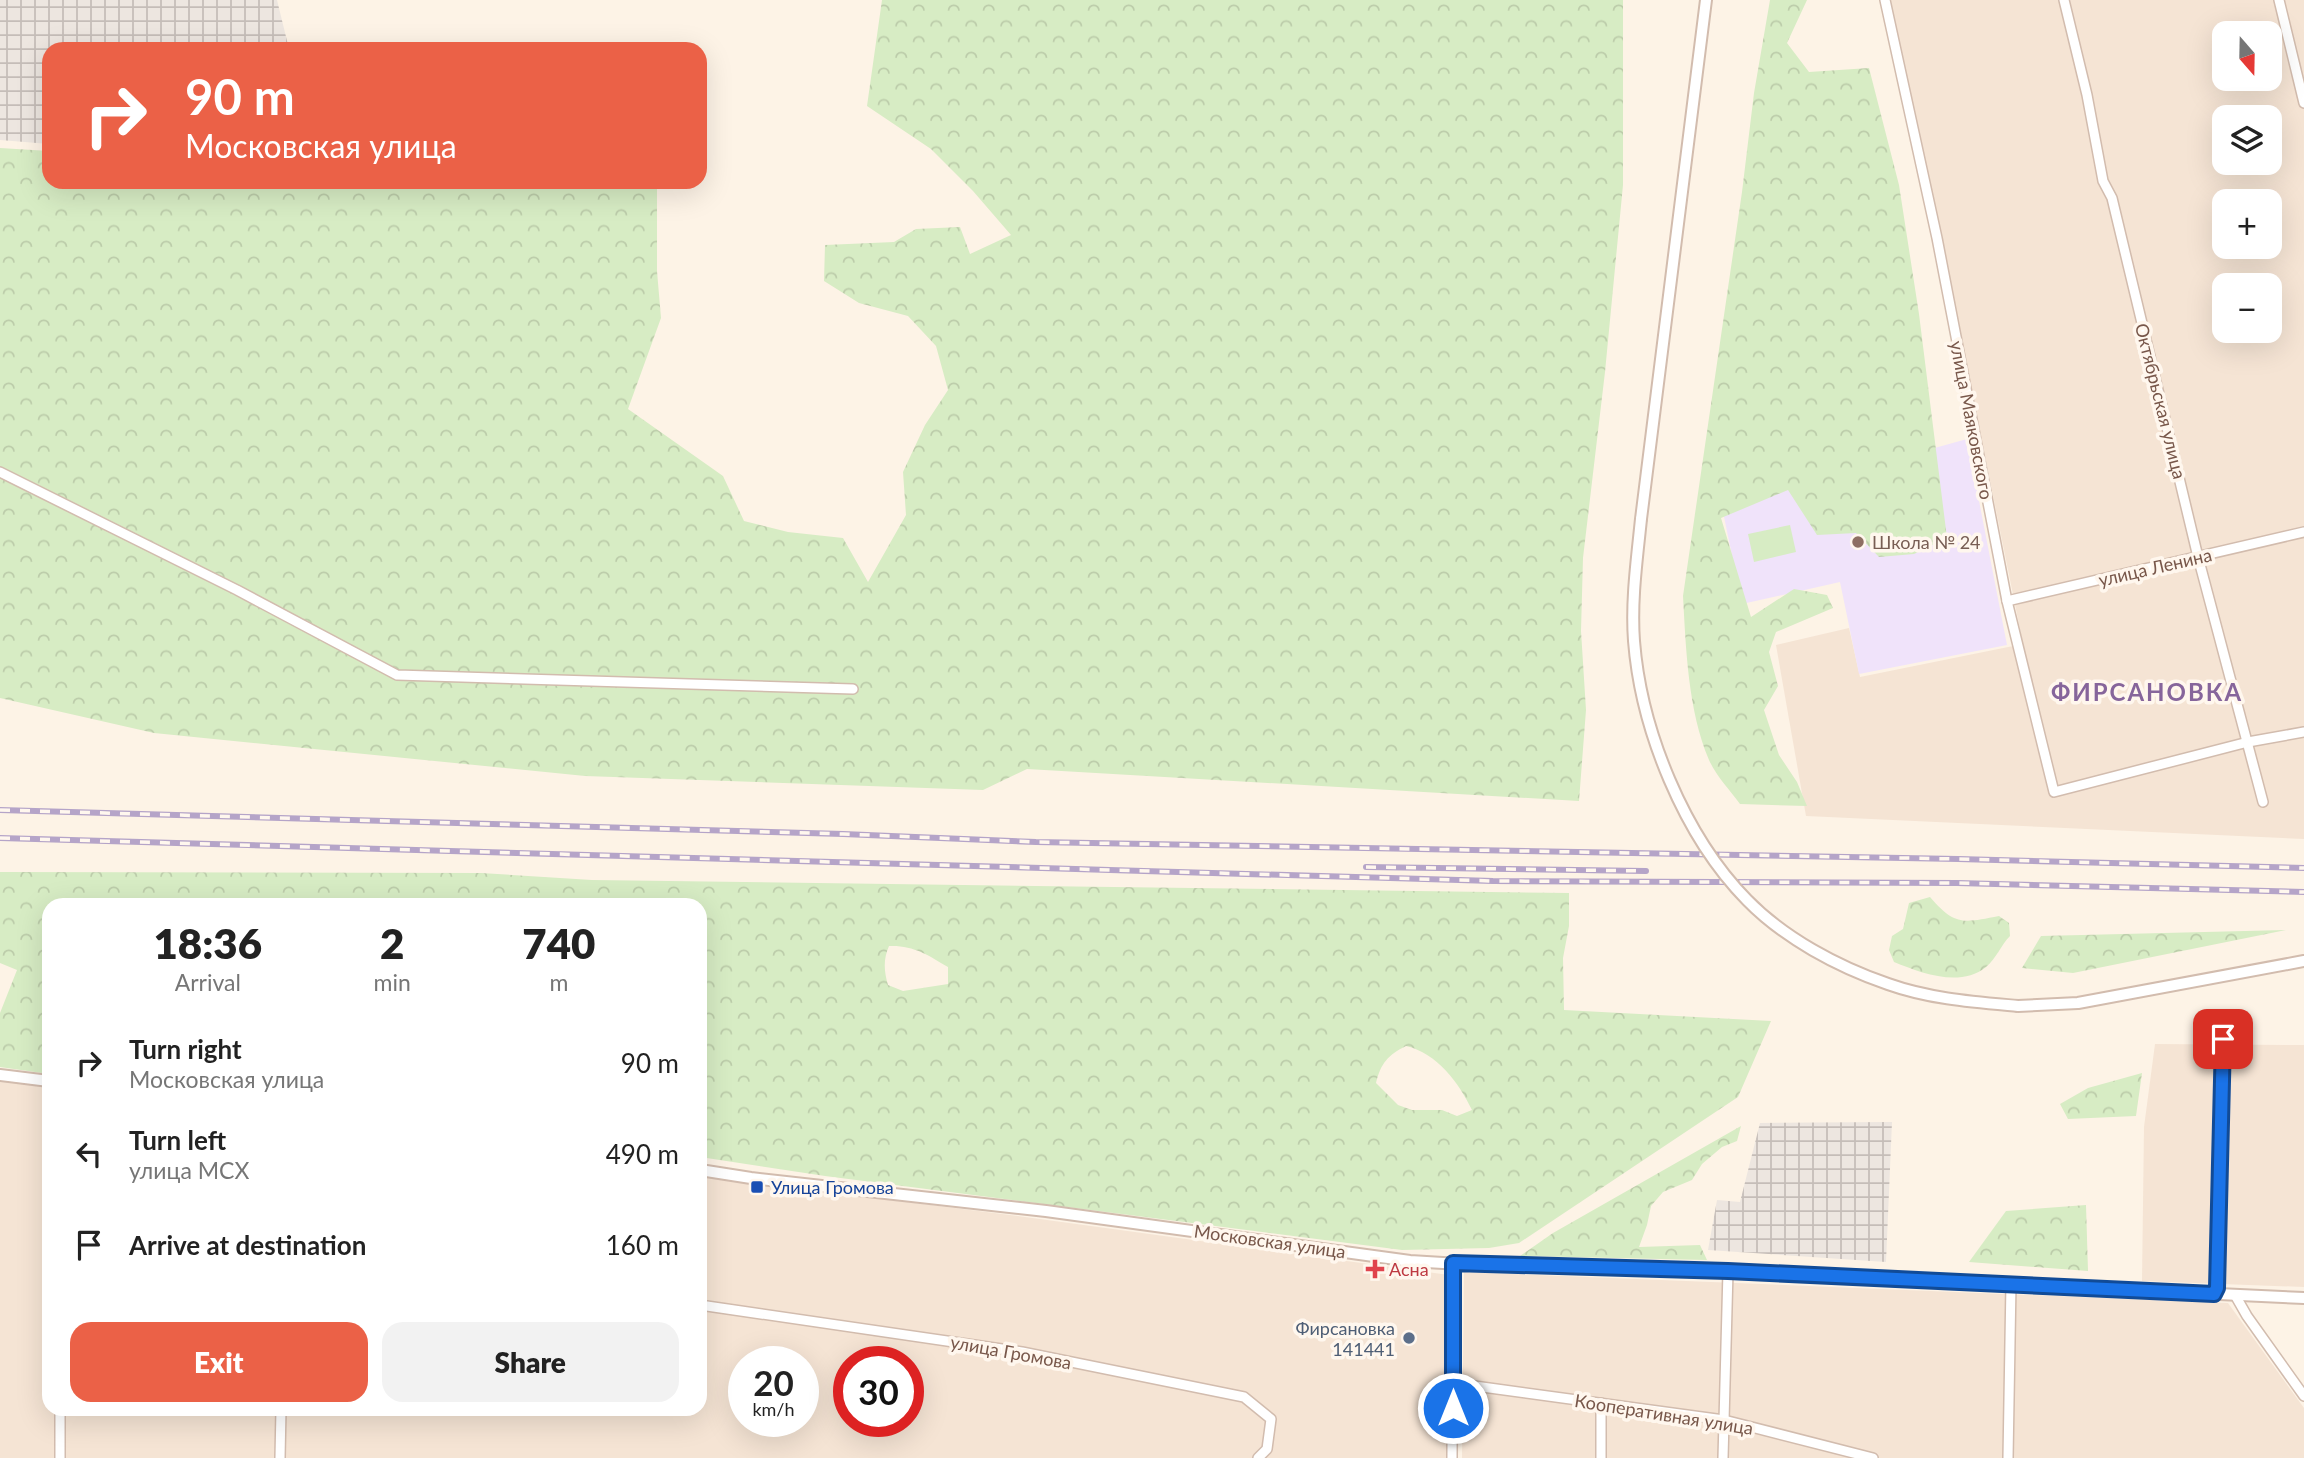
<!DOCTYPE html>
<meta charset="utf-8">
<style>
:root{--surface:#fff;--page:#f2f2f2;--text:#222;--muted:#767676;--accent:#eb6147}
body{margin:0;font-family:Lato,sans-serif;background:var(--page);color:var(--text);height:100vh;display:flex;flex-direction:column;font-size:26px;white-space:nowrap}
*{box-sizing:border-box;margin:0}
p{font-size:23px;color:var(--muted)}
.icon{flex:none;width:38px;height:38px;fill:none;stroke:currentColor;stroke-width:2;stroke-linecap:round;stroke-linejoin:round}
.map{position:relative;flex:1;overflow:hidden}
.side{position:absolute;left:42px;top:898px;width:665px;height:518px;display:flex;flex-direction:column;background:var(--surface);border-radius:21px;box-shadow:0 7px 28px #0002}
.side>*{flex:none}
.hud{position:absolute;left:42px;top:42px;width:665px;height:147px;border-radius:21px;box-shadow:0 7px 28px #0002;background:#eb6147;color:#fff;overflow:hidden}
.needle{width:46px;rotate:160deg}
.buttons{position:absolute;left:2212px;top:21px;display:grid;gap:14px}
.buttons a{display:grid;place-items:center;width:70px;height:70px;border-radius:14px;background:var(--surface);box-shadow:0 7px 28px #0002;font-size:35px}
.speed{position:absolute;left:728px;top:1346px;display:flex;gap:14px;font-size:35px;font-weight:700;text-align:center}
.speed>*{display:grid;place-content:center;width:91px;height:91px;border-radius:50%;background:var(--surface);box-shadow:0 7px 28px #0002;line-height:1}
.speed small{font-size:18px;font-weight:400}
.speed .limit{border:10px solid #d22;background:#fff;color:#111}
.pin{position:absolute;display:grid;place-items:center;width:60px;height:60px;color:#fff;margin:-30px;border-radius:14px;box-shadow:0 4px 10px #0006}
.me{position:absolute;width:77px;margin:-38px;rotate:0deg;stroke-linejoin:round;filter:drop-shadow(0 0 5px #0008)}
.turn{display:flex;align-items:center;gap:24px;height:147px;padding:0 28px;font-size:32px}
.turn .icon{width:91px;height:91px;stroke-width:2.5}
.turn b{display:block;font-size:49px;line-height:60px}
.eta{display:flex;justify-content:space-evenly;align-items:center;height:119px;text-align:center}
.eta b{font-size:42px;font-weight:800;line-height:49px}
.button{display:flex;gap:14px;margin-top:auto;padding:14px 28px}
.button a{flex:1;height:80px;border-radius:21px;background:var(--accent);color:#fff;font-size:28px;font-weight:800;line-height:80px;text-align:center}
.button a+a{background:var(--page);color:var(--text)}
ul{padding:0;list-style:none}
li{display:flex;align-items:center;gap:21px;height:91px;padding:0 28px}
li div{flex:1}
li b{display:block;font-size:26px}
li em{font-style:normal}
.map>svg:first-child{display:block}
.residential{fill:#f5e4d4;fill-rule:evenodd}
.industrial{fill:url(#industrial-grid)}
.education{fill:#f0e3fa}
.grass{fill:#d7ecc4}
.forest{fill:url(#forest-crowns);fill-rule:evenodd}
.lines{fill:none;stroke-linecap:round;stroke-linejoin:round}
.minor-casing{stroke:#d2bcae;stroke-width:12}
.tertiary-casing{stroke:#d2bcae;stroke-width:14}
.minor{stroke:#fff;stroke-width:9}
.tertiary{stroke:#fff;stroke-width:10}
.rail-casing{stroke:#b5a4c8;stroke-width:6}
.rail{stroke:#fff7ee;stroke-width:3.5;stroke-dasharray:10;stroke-linecap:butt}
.tertiary-bridge-casing{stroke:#d2bcae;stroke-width:14;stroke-linecap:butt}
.tertiary-bridge{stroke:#fff;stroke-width:10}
.route-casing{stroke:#114b97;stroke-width:18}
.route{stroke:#1a73e8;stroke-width:12}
.education-dot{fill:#8d6e63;stroke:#fff7ee;stroke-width:2.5}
.transit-dot{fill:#1a4fb4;stroke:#fff7ee;stroke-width:2.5}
.health-dot{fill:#e0444e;stroke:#fff7ee;stroke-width:2.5}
.service-dot{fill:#5c6f8a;stroke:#fff7ee;stroke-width:2.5}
.labels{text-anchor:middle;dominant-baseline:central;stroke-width:7;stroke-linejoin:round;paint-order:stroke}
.street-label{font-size:18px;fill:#78574a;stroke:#fff7ee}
.education-label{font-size:18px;fill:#785e54;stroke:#fff7ee;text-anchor:start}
.transit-label{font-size:18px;fill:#164399;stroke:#fff7ee;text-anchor:start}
.health-label{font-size:18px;fill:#be3a42;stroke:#fff7ee;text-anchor:start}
.service-label{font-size:18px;fill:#4e5e75;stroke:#fff7ee;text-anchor:end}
.district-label{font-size:24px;font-weight:bold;letter-spacing:2px;fill:#86659b;stroke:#fff7ee}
</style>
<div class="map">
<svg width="2304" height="1458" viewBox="0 0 2304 1458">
<defs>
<pattern id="industrial-grid" width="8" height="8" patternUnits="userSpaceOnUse" patternTransform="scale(1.75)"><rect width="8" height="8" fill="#ede6e0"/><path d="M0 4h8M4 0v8" fill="none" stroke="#c5bdb8"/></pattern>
<pattern id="forest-crowns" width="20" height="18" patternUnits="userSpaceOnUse" patternTransform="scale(1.75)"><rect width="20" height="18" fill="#d7ecc4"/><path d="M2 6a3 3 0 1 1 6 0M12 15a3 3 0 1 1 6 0" fill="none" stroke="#bcccaa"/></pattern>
</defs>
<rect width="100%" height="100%" fill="#fdf3e6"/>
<g class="residential">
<path d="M1886 0H2304V839L1806 816 1776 645 1849 628 1860 677 2023 644 1941 238ZM2224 33H2270V79H2224ZM2224 117H2270V163H2224ZM2224 201H2270V247H2224ZM2224 285H2270V331H2224Z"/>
<polygon points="2155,1044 2304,1045 2304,1287 2142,1281 2144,1127"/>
<path d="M0 1077 49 1085V1409H700V1176L1010 1215 1449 1275 1448 1458H0ZM744 1362H803V1421H744ZM849 1362H908V1421H849Z"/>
<polygon points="1464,1272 2228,1303 2304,1408 2304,1458 1462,1458"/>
</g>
<g class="industrial">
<polygon points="0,0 277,0 289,49 197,45 196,49 49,49 49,144 0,140"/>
<polygon points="1892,1122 1886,1262 1708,1250 1717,1200 1740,1202 1760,1123"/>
</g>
<polygon class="education" points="1967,439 2007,645 1859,674 1840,582 1742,604 1722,507"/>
<polygon class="grass" points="1790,525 1796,552 1754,562 1748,534"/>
<g class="forest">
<polygon points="882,0 1623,0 1623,185 1605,372 1583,558 1581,631 1586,710 1579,801 1027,769 983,790 585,776 154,733 0,698 0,148 49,151 49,182 657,182 657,271 661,318 628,409 723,476 744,521 788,532 843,538 868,582 906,515 903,472 925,425 948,390 936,346 908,316 859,303 824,281 825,245 894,242 916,229 960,227 970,254 1011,235 973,191 931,149 867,106"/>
<path d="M1770 0H1807L1787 43 1809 72 1869 68 1899 185 1919 314 1947 538 1914 554 1879 557 1856 533 1817 535 1788 490 1721 518 1751 617 1794 589 1827 595 1833 608 1776 632 1769 652 1778 686 1764 710 1779 755 1797 782 1807 806 1740 804C1730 790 1716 776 1709 760 1688 710 1686 650 1683 596L1742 192 1754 93Z"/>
<path d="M0 872 481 873 592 880 1569 893V926L1563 958 1564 1010 1771 1021 1738 1097 1519 1243 1489 1248 1402 1250 825 1176 700 1157V905H49V1074L0 1067V1013L17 970 0 963ZM889 946C913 945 928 955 948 967V984L903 991 888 985C884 971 883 960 889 946ZM1406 1046C1437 1053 1459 1083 1472 1110L1457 1116 1442 1110H1412L1398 1105 1376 1083C1381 1063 1388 1055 1406 1046Z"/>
<path d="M1930 897C1955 926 1963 923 1999 916L2009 923 2010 936C2001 945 1996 959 1986 967 1960 988 1921 973 1894 962L1889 950 1892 936 1903 929 1909 903Z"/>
<polygon points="2286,930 2073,973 2022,968 2041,936"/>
<polygon points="2142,1073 2136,1116 2068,1119 2060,1104 2088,1088"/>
<polygon points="1741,1126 1737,1141 1722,1147 1702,1164 1692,1180 1663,1192 1651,1206 1647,1225 1639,1247 1700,1245 1707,1260 1520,1256 1553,1233"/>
<polygon points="2086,1205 2088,1271 1969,1262 2006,1211"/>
</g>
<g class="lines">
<g class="minor-casing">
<g id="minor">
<polyline points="1885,0 1937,238 2007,601 2054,792 2248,742 2304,732"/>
<polyline points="2064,0 2087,95 2103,181 2112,198 2198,557 2263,802"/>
<polyline points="2279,0 2304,103"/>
<polyline points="0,472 237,590 397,675 853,689"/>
<polyline points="2007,601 2304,532"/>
<polyline points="2214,1294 2217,1288 2223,1039"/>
<polyline points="2235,1295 2247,1316 2304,1396"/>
<polyline points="700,1305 1022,1352 1244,1397 1271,1419 1267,1449 1258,1458"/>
<polyline points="1453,1383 1724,1420 1873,1458"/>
<polyline points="1601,1403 1601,1458"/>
<polyline points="60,1458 60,1409"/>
<polyline points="280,1458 281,1409"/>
<polyline points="1452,1458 1453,1263"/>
<polyline points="1723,1458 1728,1271"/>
<polyline points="2008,1458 2011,1283"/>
</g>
</g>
<g class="tertiary-casing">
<g id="tertiary">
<polyline points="1641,519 1706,0"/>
<polyline points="2018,1006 2078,1003 2304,961"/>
<polyline points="0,1075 49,1081"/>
<polyline points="700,1170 751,1178 1046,1211 1410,1261 1476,1265 1728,1271 2304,1298"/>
</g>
</g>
<use href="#minor" class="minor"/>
<use href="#tertiary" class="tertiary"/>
<g class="rail-casing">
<g id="rail">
<polyline points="0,810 843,834 1036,842 1958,859 2304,868"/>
<polyline points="0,838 1493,881 1957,883 2304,892"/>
<polyline points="1366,867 1646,871"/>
</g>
</g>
<use href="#rail" class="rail"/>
<g class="tertiary-bridge-casing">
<path id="tertiary-bridge" d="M1641 519C1637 559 1631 600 1634 641 1641 730 1684 836 1747 900 1784 938 1838 967 1888 984 1930 999 1974 1002 2018 1006"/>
</g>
<use href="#tertiary-bridge" class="tertiary-bridge"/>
</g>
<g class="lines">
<g class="route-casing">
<polyline id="route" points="1453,1408 1453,1263 1728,1271 2214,1294 2217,1288 2223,1039"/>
</g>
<use href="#route" class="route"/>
</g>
<circle class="education-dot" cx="1858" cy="542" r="7"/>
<rect class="transit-dot" x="750" y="1180" width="14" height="14" rx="3.5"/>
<path class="health-dot" d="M1371.5 1258.5h7v7h7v7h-7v7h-7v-7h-7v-7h7z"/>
<circle class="service-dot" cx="1409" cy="1338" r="7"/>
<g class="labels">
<g class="street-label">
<text transform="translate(2161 401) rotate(76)">Октябрьская улица</text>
<text transform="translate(1972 420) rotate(79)">улица Маяковского</text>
<text transform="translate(2155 567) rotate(-13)">улица Ленина</text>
<text transform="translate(1270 1241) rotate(8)">Московская улица</text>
<text transform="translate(1011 1352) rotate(10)">улица Громова</text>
<text transform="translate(1664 1414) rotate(9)">Кооперативная улица</text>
</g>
<g class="education-label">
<text x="1872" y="542">Школа № 24</text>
</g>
<g class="transit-label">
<text x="771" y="1187">Улица Громова</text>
</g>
<g class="health-label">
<text x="1389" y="1269">Асна</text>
</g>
<g class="service-label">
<text x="1395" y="1328">Фирсановка<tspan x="1395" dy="21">141441</tspan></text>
</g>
<g class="district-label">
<text x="2147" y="691">ФИРСАНОВКА</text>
</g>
</g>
</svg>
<div class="buttons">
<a><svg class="needle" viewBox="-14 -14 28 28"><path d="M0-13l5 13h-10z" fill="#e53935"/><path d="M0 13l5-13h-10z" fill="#767676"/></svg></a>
<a><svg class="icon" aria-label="layers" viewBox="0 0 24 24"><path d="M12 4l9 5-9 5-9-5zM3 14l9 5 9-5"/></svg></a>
<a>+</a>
<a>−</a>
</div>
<div class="speed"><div>20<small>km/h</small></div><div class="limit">30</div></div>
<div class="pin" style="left:2223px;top:1039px;background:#d93025"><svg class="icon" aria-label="arrive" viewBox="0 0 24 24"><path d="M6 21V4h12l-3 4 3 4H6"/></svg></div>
<svg class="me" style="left:1453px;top:1408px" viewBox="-20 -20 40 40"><circle r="17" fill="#1a73e8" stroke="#fff" stroke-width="3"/><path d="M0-11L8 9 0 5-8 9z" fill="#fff"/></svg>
<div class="hud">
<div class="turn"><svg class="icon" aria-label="right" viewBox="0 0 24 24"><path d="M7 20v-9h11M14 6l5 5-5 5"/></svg><div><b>90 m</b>Московская улица</div></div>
</div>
<section class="side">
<div class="eta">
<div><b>18:36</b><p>Arrival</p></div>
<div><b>2</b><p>min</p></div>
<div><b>740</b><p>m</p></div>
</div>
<ul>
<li><svg class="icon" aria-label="right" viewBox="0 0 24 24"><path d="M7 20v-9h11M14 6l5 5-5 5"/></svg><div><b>Turn right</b><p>Московская улица</p></div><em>90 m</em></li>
<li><svg class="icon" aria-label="left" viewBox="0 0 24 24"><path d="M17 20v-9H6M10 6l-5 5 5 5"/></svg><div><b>Turn left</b><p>улица МСХ</p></div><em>490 m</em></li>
<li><svg class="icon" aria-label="arrive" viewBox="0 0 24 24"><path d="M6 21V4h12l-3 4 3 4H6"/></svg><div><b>Arrive at destination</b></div><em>160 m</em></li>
</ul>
<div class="button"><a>Exit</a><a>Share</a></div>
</section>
</div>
